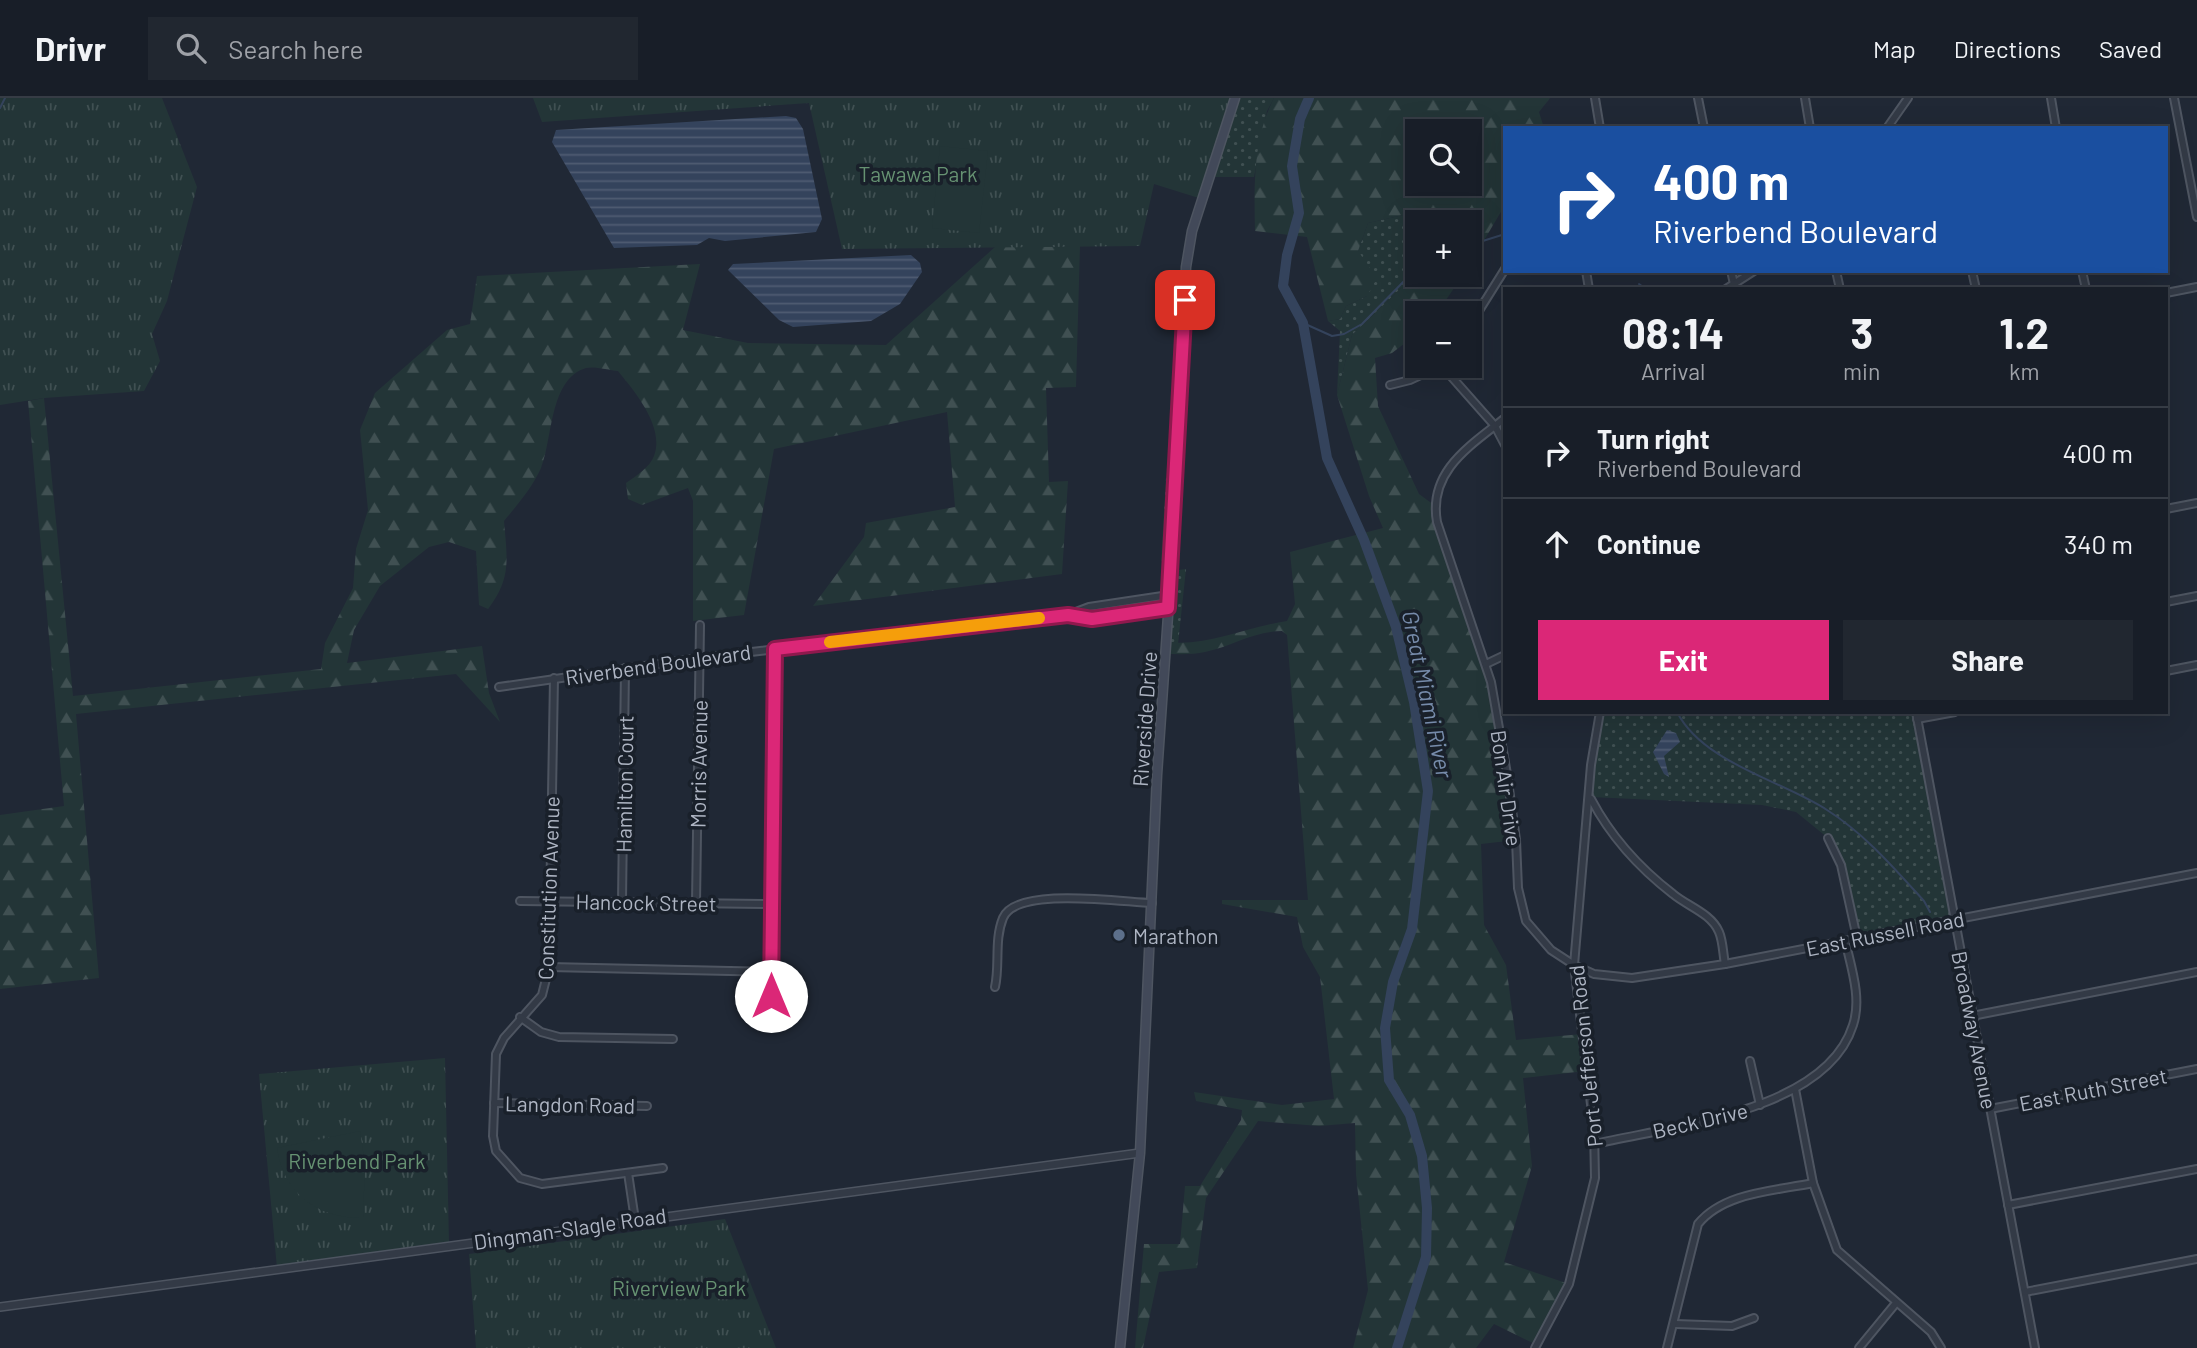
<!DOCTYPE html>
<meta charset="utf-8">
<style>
:root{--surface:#181e28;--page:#212730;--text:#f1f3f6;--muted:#9fa2a8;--line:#363c45;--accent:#db2777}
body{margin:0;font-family:Barlow,sans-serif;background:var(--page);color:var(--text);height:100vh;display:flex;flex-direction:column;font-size:26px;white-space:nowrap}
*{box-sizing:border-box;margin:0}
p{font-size:23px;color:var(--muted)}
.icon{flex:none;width:38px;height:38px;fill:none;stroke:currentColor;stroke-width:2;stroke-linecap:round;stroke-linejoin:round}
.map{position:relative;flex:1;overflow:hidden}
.details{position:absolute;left:1503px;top:189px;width:665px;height:427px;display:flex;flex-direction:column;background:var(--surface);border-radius:0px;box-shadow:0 7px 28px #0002,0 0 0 2px var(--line)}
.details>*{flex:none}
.banner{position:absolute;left:1503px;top:28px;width:665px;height:147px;border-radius:0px;box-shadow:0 7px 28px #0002,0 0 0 2px var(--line);background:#1a4fa0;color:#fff;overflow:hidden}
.controls{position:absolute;left:1405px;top:21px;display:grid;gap:14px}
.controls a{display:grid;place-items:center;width:77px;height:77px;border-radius:0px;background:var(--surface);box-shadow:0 7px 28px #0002,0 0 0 2px var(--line);font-size:35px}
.pin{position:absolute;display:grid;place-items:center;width:60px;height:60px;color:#fff;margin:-30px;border-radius:14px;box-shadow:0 4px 10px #0006}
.me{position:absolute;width:77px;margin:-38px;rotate:0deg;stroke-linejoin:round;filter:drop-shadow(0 0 5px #0008)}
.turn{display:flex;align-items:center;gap:24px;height:147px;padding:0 35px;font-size:32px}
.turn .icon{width:91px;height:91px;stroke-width:2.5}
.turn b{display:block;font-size:49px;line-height:60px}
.eta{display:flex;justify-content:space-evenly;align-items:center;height:119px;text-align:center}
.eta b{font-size:42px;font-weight:700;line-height:49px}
.button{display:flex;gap:14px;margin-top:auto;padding:14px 35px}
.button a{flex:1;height:80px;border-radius:0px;background:var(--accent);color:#fff;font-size:28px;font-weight:700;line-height:80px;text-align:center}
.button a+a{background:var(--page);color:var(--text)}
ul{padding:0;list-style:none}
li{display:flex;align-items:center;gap:21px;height:91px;padding:0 35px;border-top:2px solid var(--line)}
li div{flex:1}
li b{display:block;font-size:26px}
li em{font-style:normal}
header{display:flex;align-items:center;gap:42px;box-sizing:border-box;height:98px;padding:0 35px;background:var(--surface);border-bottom:2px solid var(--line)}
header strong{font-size:33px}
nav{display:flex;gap:38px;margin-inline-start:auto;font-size:24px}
.search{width:490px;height:63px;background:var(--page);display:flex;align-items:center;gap:18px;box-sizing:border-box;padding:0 24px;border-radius:0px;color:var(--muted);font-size:26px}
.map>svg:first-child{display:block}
.grass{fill:url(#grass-dots)}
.forest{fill:url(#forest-firs);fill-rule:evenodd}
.park{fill:url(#park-tufts)}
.garden{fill:#233537}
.water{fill:url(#water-rules)}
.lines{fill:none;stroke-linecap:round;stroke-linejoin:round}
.stream{stroke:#34435c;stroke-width:2}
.river{stroke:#34435c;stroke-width:10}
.minor-casing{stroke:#4e5561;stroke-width:10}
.tertiary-casing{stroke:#4e5561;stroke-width:10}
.secondary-casing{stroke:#4e5561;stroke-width:11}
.minor{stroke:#333a46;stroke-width:6}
.tertiary{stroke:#333a46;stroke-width:7}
.secondary{stroke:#424959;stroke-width:8}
.route-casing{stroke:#8e194d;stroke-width:18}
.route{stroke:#db2777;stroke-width:12}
.slow{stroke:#f59e0b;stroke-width:12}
.service-dot{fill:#5c6f8a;stroke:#19202a;stroke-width:2.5}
.labels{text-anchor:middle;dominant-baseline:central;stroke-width:7;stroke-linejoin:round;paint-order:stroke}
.park-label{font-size:21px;fill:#669272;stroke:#19202a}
.street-label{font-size:21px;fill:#aeb5c3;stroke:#19202a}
.poi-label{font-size:21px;fill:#aeb5c3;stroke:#19202a;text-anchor:start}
.water-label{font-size:23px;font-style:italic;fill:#768baa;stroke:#19202a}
</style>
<header>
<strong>Drivr</strong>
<div class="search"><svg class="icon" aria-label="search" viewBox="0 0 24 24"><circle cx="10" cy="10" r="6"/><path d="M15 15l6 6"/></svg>Search here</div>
<nav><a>Map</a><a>Directions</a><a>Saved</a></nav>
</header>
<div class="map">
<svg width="2197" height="1250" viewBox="0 0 2197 1250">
<defs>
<pattern id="grass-dots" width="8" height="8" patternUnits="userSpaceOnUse" patternTransform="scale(1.75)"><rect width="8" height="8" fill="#233537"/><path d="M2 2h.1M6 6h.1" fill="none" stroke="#405052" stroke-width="1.8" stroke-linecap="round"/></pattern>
<pattern id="forest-firs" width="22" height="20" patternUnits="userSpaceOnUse" patternTransform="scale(1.75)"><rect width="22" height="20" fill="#233537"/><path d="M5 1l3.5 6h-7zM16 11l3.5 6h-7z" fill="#405052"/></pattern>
<pattern id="park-tufts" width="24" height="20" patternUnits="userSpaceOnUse" patternTransform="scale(1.75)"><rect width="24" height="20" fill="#233537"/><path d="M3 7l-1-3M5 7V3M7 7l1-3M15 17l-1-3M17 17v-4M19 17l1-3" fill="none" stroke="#405052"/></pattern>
<pattern id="water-rules" width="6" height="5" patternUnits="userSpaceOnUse" patternTransform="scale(1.75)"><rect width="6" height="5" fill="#34435c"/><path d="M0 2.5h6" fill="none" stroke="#4f5c72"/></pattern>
</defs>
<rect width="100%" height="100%" fill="#202835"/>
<g class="grass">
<polygon points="1235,0 1274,0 1267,13 1254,79 1209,79"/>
<polygon points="1412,115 1421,124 1418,124 1417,175 1352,237 1337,297 1340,233 1328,223 1340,221 1346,208 1367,198 1358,153 1368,125"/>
<polygon points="1177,379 1172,462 1161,463 1166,380"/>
<polygon points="1186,471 1178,546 1166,544 1171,473"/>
<polygon points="1600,614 1916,614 1954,822 1857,840 1841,767 1828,740 1796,714 1762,707 1591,699 1591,667"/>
</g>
<g class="forest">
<path d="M1274 0H1550L1539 14 1544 30H1505V107L1470 166V124H1421L1412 115 1368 125 1358 153 1377 180 1367 198 1346 208 1340 221 1328 223 1307 139 1255 133C1254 88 1253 40 1274 0ZM1418 33H1470V86H1418Z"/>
<path d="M1080 148 1076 289 1046 290 1049 384 1068 383 1062 476 813 508 864 439 866 425 955 409 947 314 774 351 744 517 693 523V403L688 390 642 407 628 401 626 385C636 378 650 369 654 358 665 329 635 294 618 273 609 272 594 268 586 270 549 281 553 341 541 370 532 390 518 406 504 423 507 460 512 480 488 511L479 507 476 453 449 444 429 449 380 488 354 532 347 565 482 548 489 595 500 624 456 576 76 616 99 880 0 891V717L64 708 28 303 44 300 73 598 321 571 325 545 353 490 356 451 368 412 360 332 375 295 447 232 470 226 477 178 700 166 683 232 748 245 886 247 995 149Z"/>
<path d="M1417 175 1463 177 1437 215H1418L1417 236 1392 255 1375 260 1378 308 1419 396 1434 407 1491 584 1516 742 1481 746 1484 827 1506 867 1516 942 1582 936 1586 973 1523 980 1532 1068 1504 1164 1569 1186 1537 1247 1494 1226 1476 1250H1353L1368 1192 1356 1076 1355 1025 1319 1028 1258 1023 1206 1100 1197 1170 1159 1174 1143 1250H1135L1144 1146H1180L1185 1088H1200L1241 1022 1242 1012 1196 1003 1194 994 1282 1007 1334 1001 1320 879 1303 849 1297 819 1222 806V802H1308L1287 537 1282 533C1254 533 1232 548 1205 554 1193 557 1178 556 1165 556L1166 544C1207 549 1246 529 1287 523L1295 506 1290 454 1383 430 1369 398 1337 297 1352 237Z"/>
</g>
<g class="park">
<polygon points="0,0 162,0 197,89 167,203 152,236 160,263 144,293 44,300 0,307"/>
<polygon points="533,0 1235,0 1202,101 1154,86 1140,148 842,151 809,5 542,24"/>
<polygon points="445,960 449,1146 277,1170 259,976"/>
<polygon points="725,1121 776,1250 476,1250 469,1156"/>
</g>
<g class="garden">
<polygon points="940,48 988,53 979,135 932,130"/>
<path d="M360 1033 365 1066 363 1120C318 1121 283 1095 277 1050Z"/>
</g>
<g class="water">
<polygon points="786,18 796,20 803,31 822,121 816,134 725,143 709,140 697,147 614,150 552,44 556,32"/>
<polygon points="911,157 920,165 922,174 900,206 871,223 793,229 779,222 728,172 733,166"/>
<polygon points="1667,632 1676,635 1680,644 1664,658 1669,679 1664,676 1653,654"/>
</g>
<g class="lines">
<g class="stream">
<polyline points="0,10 5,0"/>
<polyline points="1470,147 1505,136"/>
<polyline points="1639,186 1646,191"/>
<polyline points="1303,225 1332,238 1344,236 1362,226 1410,177 1418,153"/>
<path d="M1677 614C1703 665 1783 683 1827 712 1865 736 1894 770 1924 803L1930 814"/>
</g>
<polyline class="river" points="1309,0 1300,21 1292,68 1299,115 1287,157 1283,188 1303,225 1327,360 1364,442 1396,529 1414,604 1428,693 1412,831 1393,884 1385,930 1389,982 1410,1017 1422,1058 1427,1110 1426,1159 1397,1250"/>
<g class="minor-casing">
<g id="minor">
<polyline points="1595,0 1600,30"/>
<polyline points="1698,0 1704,30"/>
<polyline points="1805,0 1810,30"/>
<polyline points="2051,0 2056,30"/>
<polyline points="2174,0 2197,119"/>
<polyline points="1887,30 1908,0"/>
<polyline points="1586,173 1589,191"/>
<polyline points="1731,173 1734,186"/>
<polyline points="1836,173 1840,191"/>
<polyline points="1972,173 1976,191"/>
<polyline points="2082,173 2086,191"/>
<polyline points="1726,191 1754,173"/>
<polyline points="2166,195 2197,189"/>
<polyline points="1470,227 1505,171"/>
<polyline points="1442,268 1495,328 1505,347"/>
<polyline points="1390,287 1410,282 1440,268"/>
<path d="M1505 320C1470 348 1428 373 1437 424L1491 584 1507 676 1516 742 1518 790 1526 823 1551 852 1574 867 1594 876 1632 880 1725 866 2197 775"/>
<polyline points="2166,411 2197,405"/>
<polyline points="2166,504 2197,498"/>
<polyline points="1168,510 1092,521 1068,517 1089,509 1169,497"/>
<polyline points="1486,566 1505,557"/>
<polyline points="2166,573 2197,567"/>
<polyline points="554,580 549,869 542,897 504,940 496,956 493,1038 496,1053 520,1080 542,1086 663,1070"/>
<polyline points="499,589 700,560 1068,517"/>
<polyline points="1916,614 2035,1250"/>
<polyline points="1917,621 1955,614"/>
<path d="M1591 701C1611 739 1638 769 1673 796 1687 808 1711 815 1719 834 1723 843 1723 856 1725 866"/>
<polyline points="1828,740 1841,767 1857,840"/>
<polyline points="520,803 772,806"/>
<polyline points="622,803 625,570"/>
<polyline points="696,805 700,527"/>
<polyline points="549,869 771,874"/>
<path d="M995 889C1000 867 994 842 1003 820 1016 788 1121 804 1152 805"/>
<polyline points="771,898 775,551"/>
<polyline points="1972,918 2197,874"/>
<polyline points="520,919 541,934 559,939 673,941"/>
<polyline points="1750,963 1760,1007"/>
<polyline points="1795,991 1813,1085 1837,1152 1931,1234 1941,1250"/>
<polyline points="494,1005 647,1008"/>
<polyline points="1990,1011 2197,971"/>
<path d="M1595 1046C1671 1028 1826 1014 1853 927 1862 900 1851 869 1845 842"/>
<polyline points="628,1075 635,1122"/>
<polyline points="2008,1107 2197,1071"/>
<polyline points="2025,1194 2197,1161"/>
<polyline points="1675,1226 1732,1228 1754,1220"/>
<polyline points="1535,1250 1569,1186 1595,1080 1594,1031 1574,867 1591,667 1600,614"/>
<path d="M1667 1250 1698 1126C1724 1094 1775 1093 1813 1085"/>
<polyline points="1859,1250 1896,1205"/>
</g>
</g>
<g class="tertiary-casing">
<polyline id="tertiary" points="0,1209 1140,1055"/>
</g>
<g class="secondary-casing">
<polyline id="secondary" points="1120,1250 1140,1055 1157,677 1179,358 1186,169 1192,133 1235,0"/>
</g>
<use href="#minor" class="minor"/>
<use href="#tertiary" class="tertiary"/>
<use href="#secondary" class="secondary"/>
</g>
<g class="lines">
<g class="route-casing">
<polyline id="route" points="771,898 775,551 1068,517 1092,521 1168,510 1185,202"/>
</g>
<use href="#route" class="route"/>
<polyline class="slow" points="830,544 1039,520"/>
</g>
<circle class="service-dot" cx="1119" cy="837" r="7"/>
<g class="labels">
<g class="park-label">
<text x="918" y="75">Tawawa Park</text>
<text x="357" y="1062">Riverbend Park</text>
<text x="679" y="1189">Riverview Park</text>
</g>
<g class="street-label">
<text transform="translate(658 566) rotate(-8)">Riverbend Boulevard</text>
<text transform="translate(1144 621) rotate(-86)">Riverside Drive</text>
<text transform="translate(698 666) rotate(-89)">Morris Avenue</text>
<text transform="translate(624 686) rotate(-89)">Hamilton Court</text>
<text transform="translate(1507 690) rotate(82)">Bon Air Drive</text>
<text transform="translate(548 790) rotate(-88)">Constitution Avenue</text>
<text transform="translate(646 804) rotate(1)">Hancock Street</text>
<text transform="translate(1885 835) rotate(-11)">East Russell Road</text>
<text transform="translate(1975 932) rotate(79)">Broadway Avenue</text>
<text transform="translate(1585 958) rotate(-96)">Port Jefferson Road</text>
<text transform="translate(2093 991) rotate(-11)">East Ruth Street</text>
<text transform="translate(570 1006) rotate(1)">Langdon Road</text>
<text transform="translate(1700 1022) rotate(-13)">Beck Drive</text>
<text transform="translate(570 1130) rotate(-8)">Dingman-Slagle Road</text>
</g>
<g class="poi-label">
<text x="1133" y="837">Marathon</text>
</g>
<g class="water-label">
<text transform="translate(1428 596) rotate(78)">Great Miami River</text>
</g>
</g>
</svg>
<div class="controls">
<a><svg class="icon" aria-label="search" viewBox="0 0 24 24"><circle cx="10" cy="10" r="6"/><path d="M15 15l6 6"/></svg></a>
<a>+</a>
<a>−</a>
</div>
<div class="pin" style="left:1185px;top:202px;background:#d93025"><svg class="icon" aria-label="arrive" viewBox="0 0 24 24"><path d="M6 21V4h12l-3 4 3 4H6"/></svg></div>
<svg class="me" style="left:771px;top:898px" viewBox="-20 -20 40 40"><circle r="19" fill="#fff"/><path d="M0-13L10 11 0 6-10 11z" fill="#db2777"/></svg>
<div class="banner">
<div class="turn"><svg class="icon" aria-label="right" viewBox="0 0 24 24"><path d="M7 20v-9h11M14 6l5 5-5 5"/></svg><div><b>400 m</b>Riverbend Boulevard</div></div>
</div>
<section class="details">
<div class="eta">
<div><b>08:14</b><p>Arrival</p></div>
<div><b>3</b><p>min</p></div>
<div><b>1.2</b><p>km</p></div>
</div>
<ul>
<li><svg class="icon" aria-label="right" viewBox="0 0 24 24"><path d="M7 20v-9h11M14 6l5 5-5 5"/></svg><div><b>Turn right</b><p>Riverbend Boulevard</p></div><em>400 m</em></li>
<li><svg class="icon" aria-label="ahead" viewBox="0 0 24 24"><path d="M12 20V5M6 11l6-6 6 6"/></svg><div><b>Continue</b></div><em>340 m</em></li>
</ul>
<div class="button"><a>Exit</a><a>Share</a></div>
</section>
</div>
